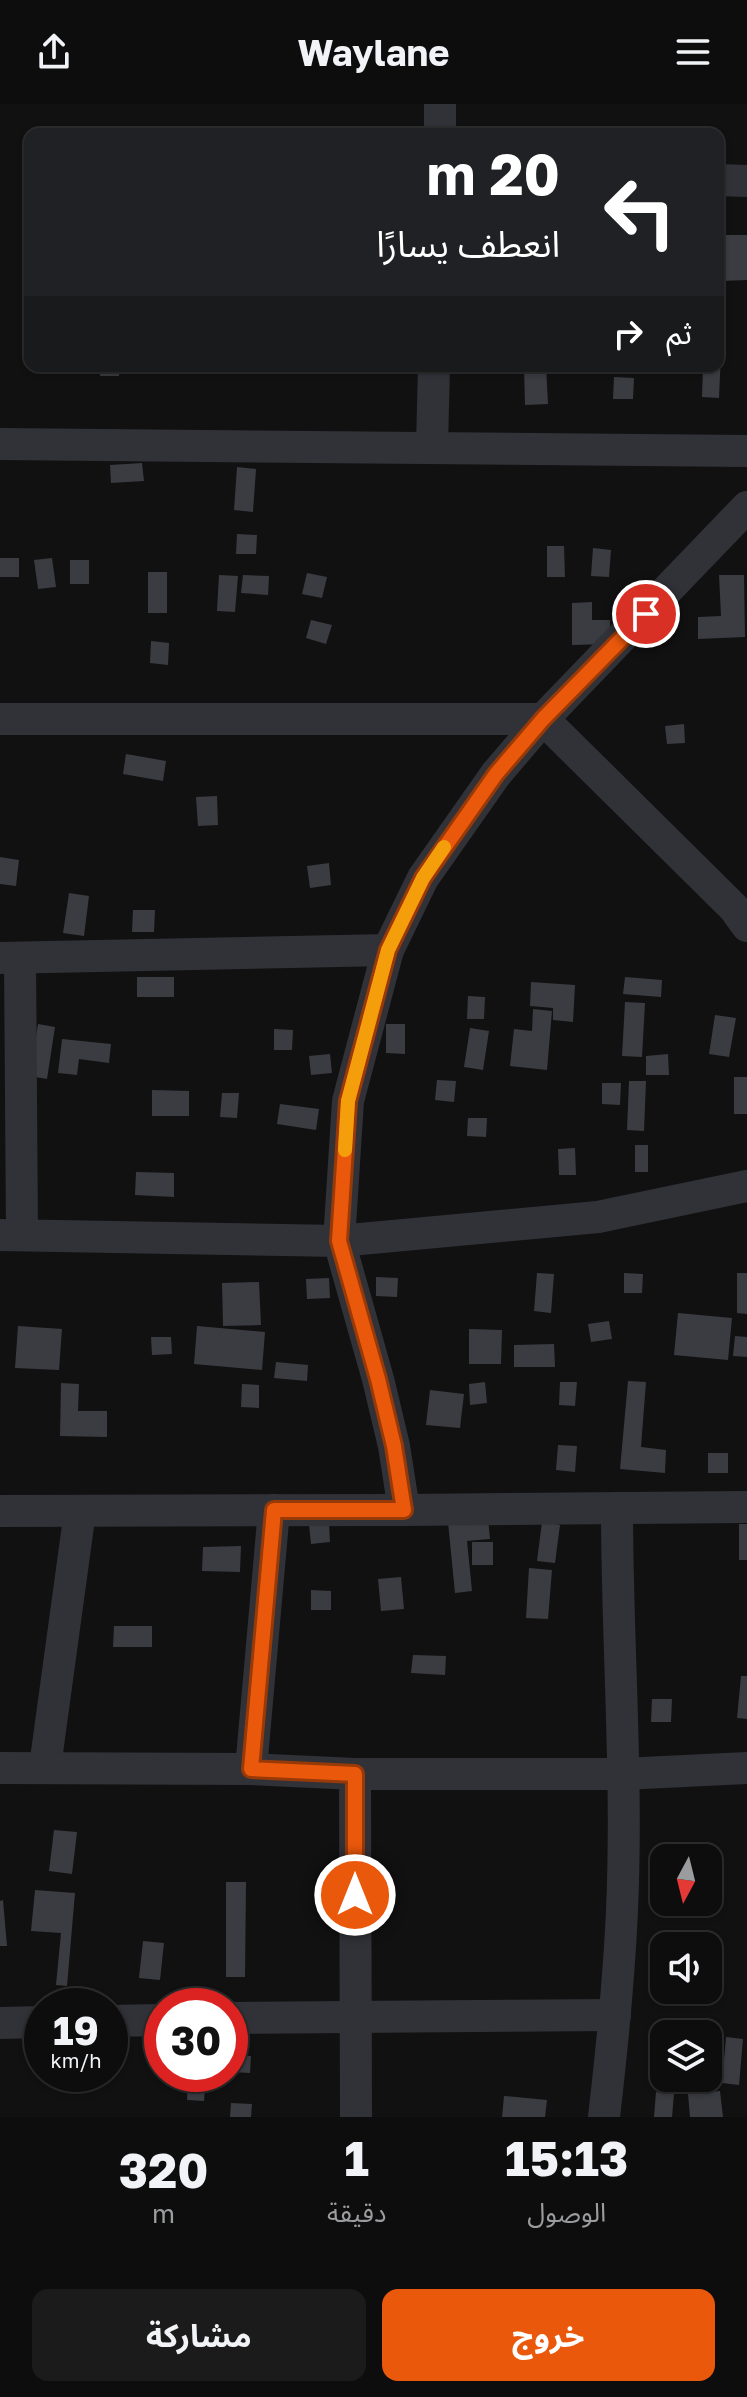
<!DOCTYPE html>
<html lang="ar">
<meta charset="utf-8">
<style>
:root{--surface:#0d0d0e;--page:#1b1b1c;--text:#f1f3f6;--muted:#9a9c9e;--line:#2d2d2e;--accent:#ea580c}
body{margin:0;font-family:"Golos Text","Noto Sans Arabic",sans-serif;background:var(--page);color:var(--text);direction:rtl;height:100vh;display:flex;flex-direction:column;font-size:30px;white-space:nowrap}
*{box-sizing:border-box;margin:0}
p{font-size:26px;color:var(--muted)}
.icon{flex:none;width:44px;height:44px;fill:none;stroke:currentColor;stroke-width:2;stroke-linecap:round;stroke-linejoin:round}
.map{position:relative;height:2013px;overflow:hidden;direction:ltr}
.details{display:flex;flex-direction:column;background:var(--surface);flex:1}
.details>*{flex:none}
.top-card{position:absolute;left:24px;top:24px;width:700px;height:244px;border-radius:16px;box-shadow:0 2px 6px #0004,0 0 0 2px var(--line);direction:rtl;background:#202124;color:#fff;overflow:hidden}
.needle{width:52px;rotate:187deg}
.buttons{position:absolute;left:650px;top:1740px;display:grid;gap:16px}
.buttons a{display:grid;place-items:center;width:72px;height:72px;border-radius:16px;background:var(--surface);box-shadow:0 2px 6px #0004,0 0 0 2px var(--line);font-size:40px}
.speed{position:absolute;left:24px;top:1884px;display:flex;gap:16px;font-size:40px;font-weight:700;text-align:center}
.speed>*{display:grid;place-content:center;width:104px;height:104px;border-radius:50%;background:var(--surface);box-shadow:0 2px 6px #0004,0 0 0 2px var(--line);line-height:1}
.speed small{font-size:20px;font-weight:400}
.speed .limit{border:12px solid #d22;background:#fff;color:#111}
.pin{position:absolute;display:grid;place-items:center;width:68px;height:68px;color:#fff;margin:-34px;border:4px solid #fff;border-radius:50%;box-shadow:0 2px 8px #0007}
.me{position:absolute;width:88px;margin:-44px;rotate:0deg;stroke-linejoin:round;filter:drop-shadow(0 0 6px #0008)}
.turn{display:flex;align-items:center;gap:28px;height:168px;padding:0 32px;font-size:36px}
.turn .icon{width:104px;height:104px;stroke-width:2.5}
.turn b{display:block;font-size:56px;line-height:68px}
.then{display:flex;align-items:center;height:76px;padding:0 32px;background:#0003;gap:16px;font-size:30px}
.eta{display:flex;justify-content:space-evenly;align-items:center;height:136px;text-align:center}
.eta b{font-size:48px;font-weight:700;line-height:56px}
.action{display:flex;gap:16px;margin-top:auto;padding:16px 32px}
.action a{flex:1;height:92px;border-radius:16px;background:var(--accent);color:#fff;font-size:32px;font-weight:700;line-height:92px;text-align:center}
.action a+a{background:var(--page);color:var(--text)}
header{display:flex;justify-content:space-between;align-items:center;height:104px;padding:0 32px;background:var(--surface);font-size:36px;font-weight:700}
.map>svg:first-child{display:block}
.building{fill:#3b3c42}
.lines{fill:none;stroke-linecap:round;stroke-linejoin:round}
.minor{stroke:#313238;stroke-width:32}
.route-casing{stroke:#983908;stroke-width:20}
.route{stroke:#ea580c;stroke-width:14}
.slow{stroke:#f59e0b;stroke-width:14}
</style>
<header><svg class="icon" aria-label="menu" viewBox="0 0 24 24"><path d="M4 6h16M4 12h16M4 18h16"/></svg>Waylane<svg class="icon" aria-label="share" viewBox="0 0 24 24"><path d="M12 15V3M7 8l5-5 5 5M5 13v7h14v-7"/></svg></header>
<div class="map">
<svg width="747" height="2013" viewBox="0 0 747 2013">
<rect width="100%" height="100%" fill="#111112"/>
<g class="building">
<polygon points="720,131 747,131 747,176 721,177"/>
<polygon points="718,204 723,204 719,294 702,293 703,262 718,262"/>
<polygon points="101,262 119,262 119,272 100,272"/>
<polygon points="524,262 546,262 548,300 525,301"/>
<polygon points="614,273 634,274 633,295 613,295"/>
<polygon points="142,359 144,377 111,379 110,361"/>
<polygon points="237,363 256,365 253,408 234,406"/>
<polygon points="237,430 257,431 256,450 236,450"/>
<polygon points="547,442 564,442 565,473 547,473"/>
<polygon points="593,444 611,446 609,473 591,472"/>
<rect x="0" y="454" width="19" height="19"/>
<polygon points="52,454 56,483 38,485 34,456"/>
<rect x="70" y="456" width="19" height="24"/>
<rect x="148" y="468" width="19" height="41"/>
<polygon points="307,469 327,473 322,494 302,490"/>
<polygon points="219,471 238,472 235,508 217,507"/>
<polygon points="243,471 269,472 268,491 241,489"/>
<polygon points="719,471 744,471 745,533 698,535 698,513 721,512"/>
<polygon points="592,498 592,516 610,516 610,540 572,541 572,499"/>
<polygon points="311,516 332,521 326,540 306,534"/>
<polygon points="151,537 169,539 168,561 150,559"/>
<polygon points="684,620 685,639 667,640 665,622"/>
<polygon points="126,650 166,657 163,677 123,670"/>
<polygon points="217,692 218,721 198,722 196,693"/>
<polygon points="0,753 19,756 16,782 0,780"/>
<polygon points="329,759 331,781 310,784 307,762"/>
<polygon points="69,789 89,792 84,832 63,829"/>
<polygon points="133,806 155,806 154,828 132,828"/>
<rect x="137" y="873" width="37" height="20"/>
<polygon points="625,873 662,876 661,893 623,890"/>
<polygon points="531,878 575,881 573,918 553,916 553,904 530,902"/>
<polygon points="468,892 485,893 484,915 467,915"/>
<polygon points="625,898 645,899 642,953 622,952"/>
<polygon points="533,905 552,907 547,966 510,962 514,925 532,927"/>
<polygon points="715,911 736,914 729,953 709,950"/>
<polygon points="38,920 55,923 47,975 30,972"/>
<polygon points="386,920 405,920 405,950 386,949"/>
<polygon points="470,924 489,927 483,966 464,963"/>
<polygon points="274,925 293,926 292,946 274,946"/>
<polygon points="62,935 111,940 109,959 79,955 77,971 58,969"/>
<polygon points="330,950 332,969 311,971 309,952"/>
<polygon points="668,950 669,971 646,971 646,952"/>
<rect x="734" y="973" width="13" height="37"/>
<polygon points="437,976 456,977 454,998 435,996"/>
<polygon points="629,977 646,977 644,1027 627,1026"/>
<polygon points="602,979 621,979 620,1001 602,1000"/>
<polygon points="152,986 189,987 189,1012 152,1012"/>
<polygon points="222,989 239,989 237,1014 220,1013"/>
<polygon points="280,1000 319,1005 316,1026 277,1020"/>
<polygon points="468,1014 487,1014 486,1033 467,1032"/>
<rect x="635" y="1041" width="13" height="27"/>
<polygon points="575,1044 576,1071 559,1071 558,1045"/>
<polygon points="136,1068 174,1069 174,1093 135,1091"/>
<polygon points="537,1169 554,1170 551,1209 534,1207"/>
<polygon points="624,1169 643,1170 642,1189 624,1189"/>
<polygon points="737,1169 747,1169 747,1210 737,1209"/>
<polygon points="376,1173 398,1174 397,1193 376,1192"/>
<polygon points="329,1174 330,1194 307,1195 306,1175"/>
<polygon points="259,1178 261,1221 223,1222 222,1179"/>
<polygon points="678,1209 732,1214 728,1256 674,1251"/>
<polygon points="609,1217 612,1235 591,1238 588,1220"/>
<polygon points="18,1222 62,1225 59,1266 15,1264"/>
<polygon points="197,1222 265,1228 262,1266 194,1260"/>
<polygon points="469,1225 502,1226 501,1260 469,1260"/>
<polygon points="735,1232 747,1233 747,1253 733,1252"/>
<polygon points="151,1233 171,1233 172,1250 152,1251"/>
<polygon points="554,1240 555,1263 514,1263 514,1241"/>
<polygon points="276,1258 308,1261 307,1277 274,1274"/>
<polygon points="628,1277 646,1278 641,1343 666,1346 665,1369 620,1365"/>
<polygon points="485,1278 487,1299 470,1301 469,1280"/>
<polygon points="560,1278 577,1278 575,1302 559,1301"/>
<polygon points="61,1279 79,1280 78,1307 107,1307 107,1333 60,1332"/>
<polygon points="242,1280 259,1281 259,1304 241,1303"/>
<polygon points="430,1286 464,1290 460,1324 426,1321"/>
<polygon points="558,1341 577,1342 575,1368 556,1366"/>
<rect x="708" y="1349" width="20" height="20"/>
<polygon points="488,1414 490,1435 467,1437 472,1487 455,1489 448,1418"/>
<polygon points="542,1418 560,1421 555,1459 537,1457"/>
<polygon points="329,1419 330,1438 311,1440 309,1420"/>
<rect x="739" y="1420" width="8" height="36"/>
<rect x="472" y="1438" width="21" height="23"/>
<polygon points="241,1442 240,1468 202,1467 203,1443"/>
<polygon points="529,1464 552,1466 548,1515 526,1514"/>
<polygon points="401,1473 404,1505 381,1507 378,1475"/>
<polygon points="311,1486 331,1487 331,1506 311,1506"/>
<polygon points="114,1522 152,1522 152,1543 113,1543"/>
<polygon points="413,1551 446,1552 445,1571 411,1569"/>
<polygon points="741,1572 747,1572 747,1615 737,1614"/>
<polygon points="652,1595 672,1595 671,1618 651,1618"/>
<polygon points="54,1726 77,1728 72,1770 49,1767"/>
<polygon points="226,1778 246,1778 245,1873 226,1873"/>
<polygon points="35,1786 75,1789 67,1882 56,1881 61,1829 31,1827"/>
<polygon points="3,1796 7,1842 0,1842 0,1797"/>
<polygon points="143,1837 164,1839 160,1876 139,1874"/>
<polygon points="653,1933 664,1933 664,1954 652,1953"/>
<polygon points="726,1933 743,1935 739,1981 722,1979"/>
<polygon points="230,1951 251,1952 250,1969 230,1968"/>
<polygon points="188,1970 206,1970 204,1997 187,1996"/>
<polygon points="720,1987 723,2013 690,2013 688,1990"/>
<polygon points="656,1988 674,1990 672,2013 654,2013"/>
<polygon points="504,1992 547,1996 545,2013 502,2013"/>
<polygon points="231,1999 252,2000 251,2013 230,2013"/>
</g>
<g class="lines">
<g class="minor">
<polyline points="440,30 440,0"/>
<polyline points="718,76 747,77"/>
<polyline points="0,340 747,347"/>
<polyline points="432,342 434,262"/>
<polyline points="747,403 543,615 496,670 423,774 388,846 348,997 339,1137 378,1275 394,1342 404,1406 747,1403"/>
<polyline points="0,615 543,615 734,804 747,822"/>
<polyline points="0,854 388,846"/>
<polyline points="20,854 22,1131"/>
<polyline points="0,1131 339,1137 598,1113 747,1082"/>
<polyline points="0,1407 404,1406"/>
<polyline points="45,1663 80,1407"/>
<polyline points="0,1664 251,1665 355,1670 622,1670 747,1664"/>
<polyline points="251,1665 274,1406"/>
<polyline points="355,1670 356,2013"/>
<polyline points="230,1914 615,1911"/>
<polyline points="110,1917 162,1916"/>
<polyline points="0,1919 42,1918"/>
<path d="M604 2013C612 1944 619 1875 622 1806 628 1672 617 1538 617 1404"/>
</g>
</g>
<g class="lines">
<g class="route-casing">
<polyline id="route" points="355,1791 355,1670 251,1665 274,1406 404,1406 394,1342 378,1275 339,1137 348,997 388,846 423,774 496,670 543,615 646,510"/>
</g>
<use href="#route" class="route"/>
<polyline class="slow" points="345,1046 348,997 388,846 423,774 444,743"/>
</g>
</svg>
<div class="buttons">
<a><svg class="needle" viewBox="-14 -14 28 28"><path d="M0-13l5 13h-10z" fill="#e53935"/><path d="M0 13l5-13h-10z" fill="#9a9c9e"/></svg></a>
<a><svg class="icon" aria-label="sound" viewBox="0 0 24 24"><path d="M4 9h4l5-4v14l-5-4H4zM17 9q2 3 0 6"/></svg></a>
<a><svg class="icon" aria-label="layers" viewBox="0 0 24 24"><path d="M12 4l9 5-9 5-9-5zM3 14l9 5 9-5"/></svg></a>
</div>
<div class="speed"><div>19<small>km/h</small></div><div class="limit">30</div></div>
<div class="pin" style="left:646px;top:510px;background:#d93025"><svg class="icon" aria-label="arrive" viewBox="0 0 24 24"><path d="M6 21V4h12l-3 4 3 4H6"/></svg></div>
<svg class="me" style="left:355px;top:1791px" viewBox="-20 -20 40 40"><circle r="17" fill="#ea580c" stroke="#fff" stroke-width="3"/><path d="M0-11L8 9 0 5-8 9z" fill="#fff"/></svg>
<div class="top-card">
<div class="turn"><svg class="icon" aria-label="left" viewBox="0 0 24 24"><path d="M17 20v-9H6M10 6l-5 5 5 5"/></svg><div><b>20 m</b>انعطف يسارًا</div></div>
<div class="then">ثم<svg class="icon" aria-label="right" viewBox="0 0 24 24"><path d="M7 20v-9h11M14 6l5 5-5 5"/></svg></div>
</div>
</div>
<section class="details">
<div class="eta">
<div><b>15:13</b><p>الوصول</p></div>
<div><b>1</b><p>دقيقة</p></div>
<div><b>320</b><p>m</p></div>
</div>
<div class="action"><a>خروج</a><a>مشاركة</a></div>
</section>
